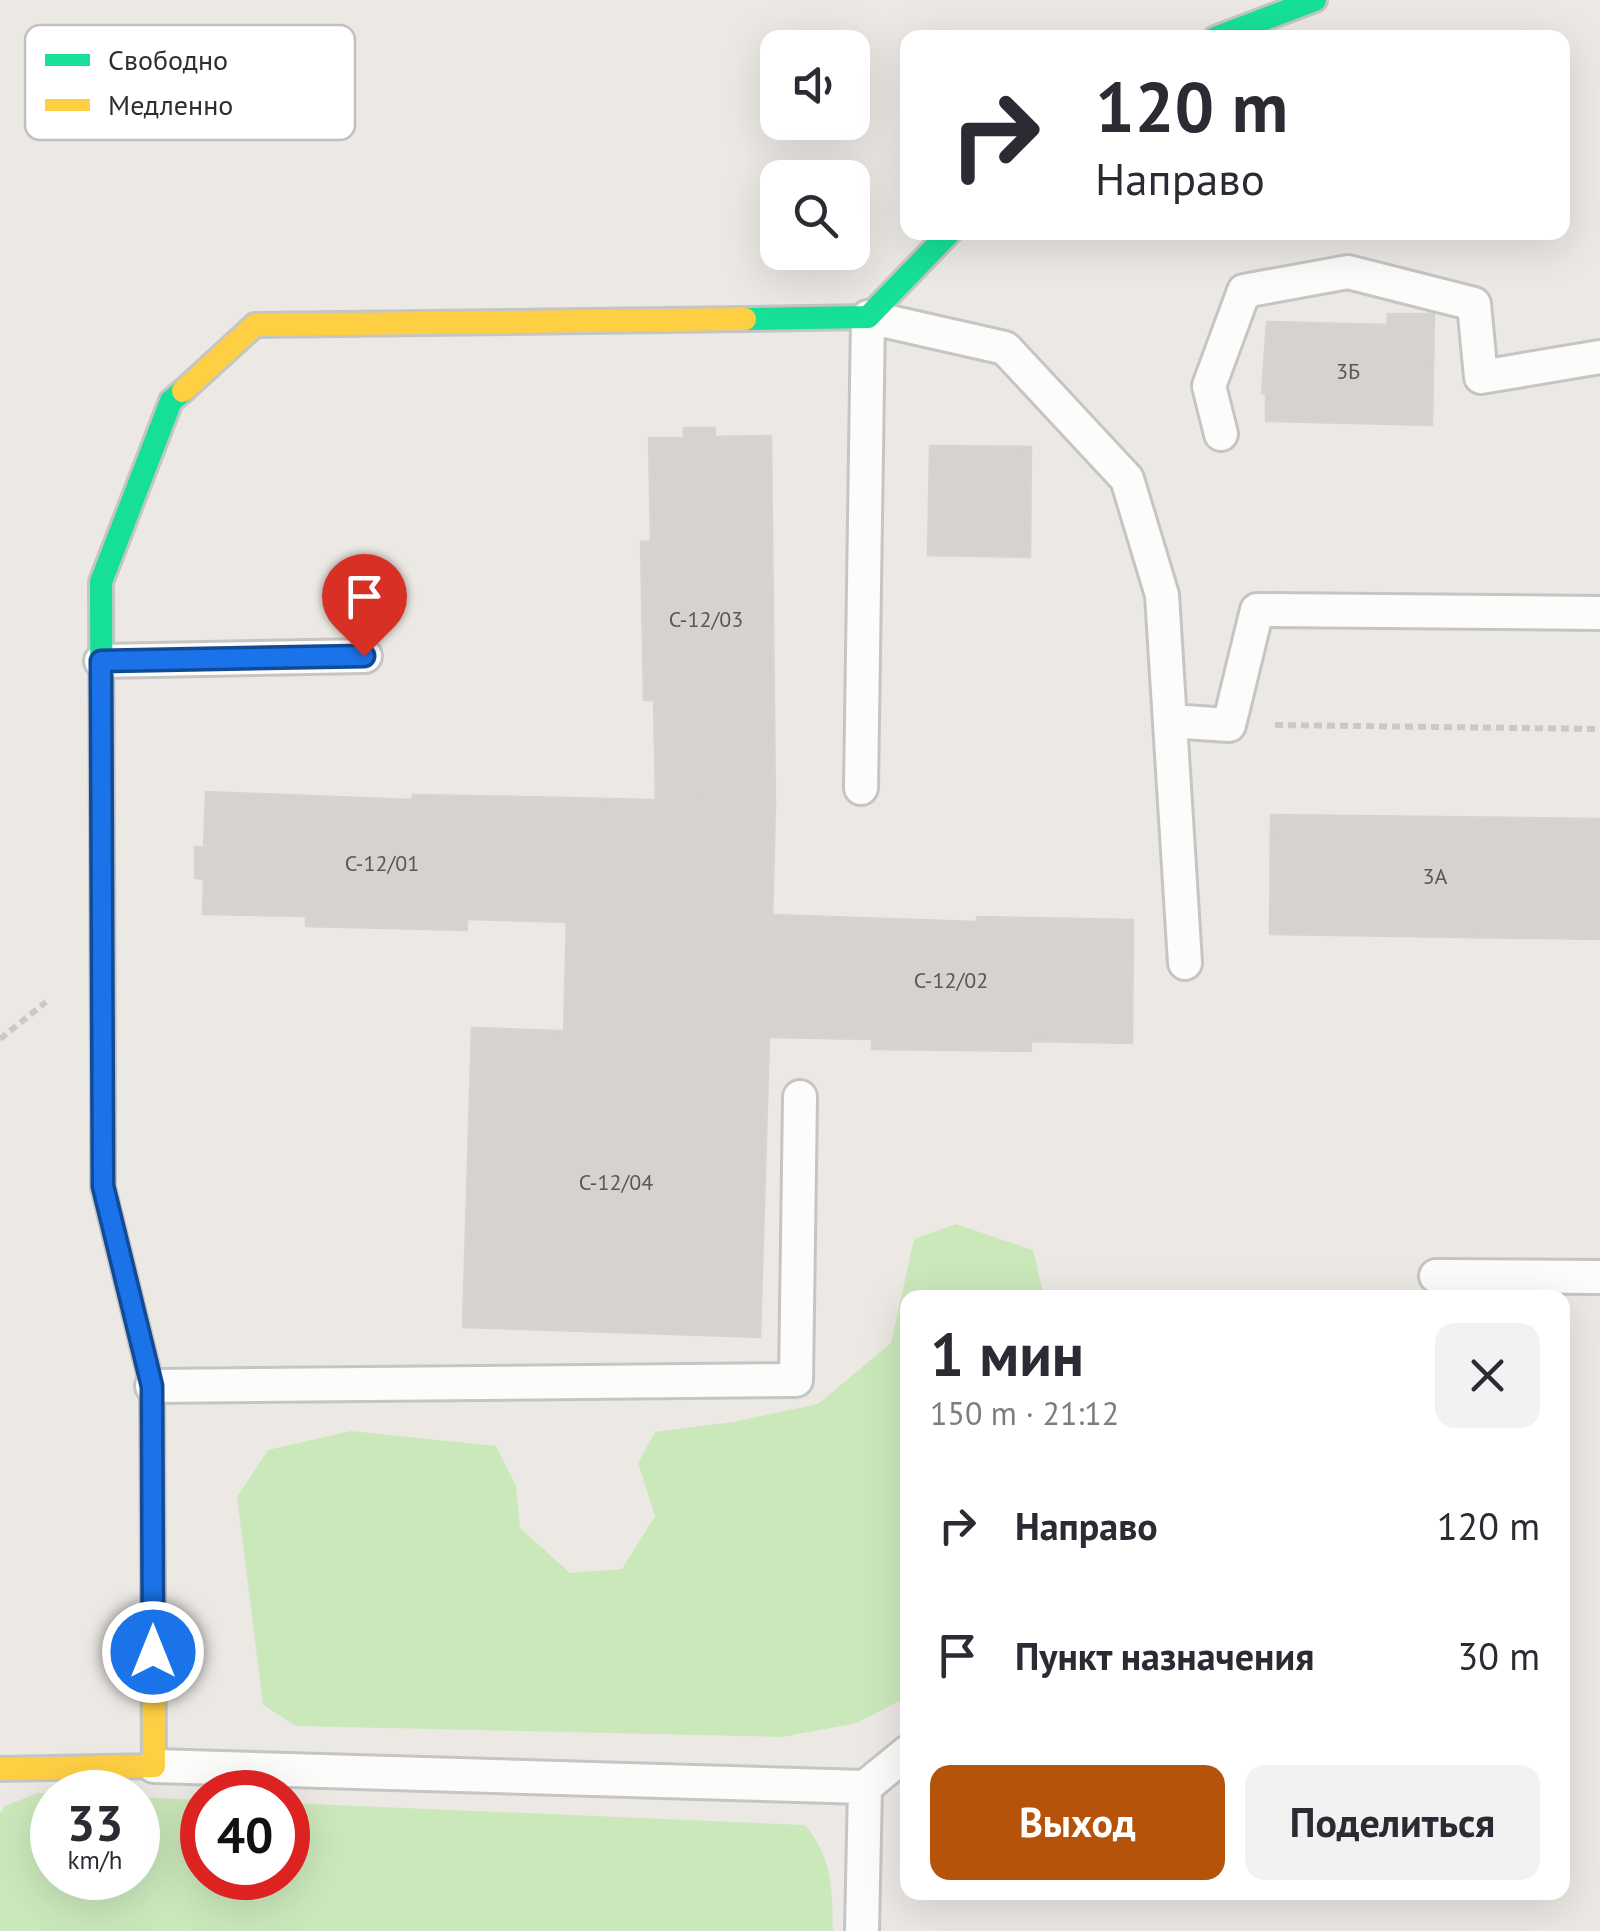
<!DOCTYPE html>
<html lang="ru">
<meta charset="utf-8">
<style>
:root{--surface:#fff;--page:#f2f2f3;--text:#2b2b33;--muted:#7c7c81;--accent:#b45309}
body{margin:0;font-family:"PT Sans",sans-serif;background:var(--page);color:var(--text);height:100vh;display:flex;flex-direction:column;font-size:38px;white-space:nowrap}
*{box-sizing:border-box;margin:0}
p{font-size:32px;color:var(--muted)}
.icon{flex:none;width:55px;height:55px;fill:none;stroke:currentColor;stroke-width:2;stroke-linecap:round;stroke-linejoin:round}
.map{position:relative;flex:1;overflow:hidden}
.details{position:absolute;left:900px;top:1290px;width:670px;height:610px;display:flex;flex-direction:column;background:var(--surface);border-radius:20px;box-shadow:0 10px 40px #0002}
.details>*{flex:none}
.banner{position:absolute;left:900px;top:30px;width:670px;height:210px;border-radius:20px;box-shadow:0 10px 40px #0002;background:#fff;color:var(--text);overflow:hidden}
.controls{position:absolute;left:760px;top:30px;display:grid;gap:20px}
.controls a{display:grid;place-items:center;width:110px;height:110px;border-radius:20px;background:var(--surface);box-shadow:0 10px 40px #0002;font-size:50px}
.speed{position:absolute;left:30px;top:1770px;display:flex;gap:20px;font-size:50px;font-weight:700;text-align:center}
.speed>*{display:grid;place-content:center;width:130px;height:130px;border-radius:50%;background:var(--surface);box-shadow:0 10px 40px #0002;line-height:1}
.speed small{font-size:25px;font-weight:400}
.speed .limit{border:15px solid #d22;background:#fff;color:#111}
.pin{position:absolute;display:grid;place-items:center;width:85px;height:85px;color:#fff;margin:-102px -42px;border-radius:50% 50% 50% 0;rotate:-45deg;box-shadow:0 0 10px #0007}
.pin .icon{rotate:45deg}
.me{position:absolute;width:110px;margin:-55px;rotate:0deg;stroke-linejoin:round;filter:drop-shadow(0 0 8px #0008)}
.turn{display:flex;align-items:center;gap:35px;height:210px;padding:0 30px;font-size:45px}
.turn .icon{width:130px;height:130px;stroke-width:2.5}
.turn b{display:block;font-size:70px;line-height:85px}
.round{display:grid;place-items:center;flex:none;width:105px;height:105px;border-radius:20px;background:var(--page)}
.headline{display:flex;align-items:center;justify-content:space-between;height:170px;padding:0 30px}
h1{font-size:60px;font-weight:800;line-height:75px}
.action{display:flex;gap:20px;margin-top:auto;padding:20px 30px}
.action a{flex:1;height:115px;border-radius:20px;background:var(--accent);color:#fff;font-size:40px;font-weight:800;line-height:115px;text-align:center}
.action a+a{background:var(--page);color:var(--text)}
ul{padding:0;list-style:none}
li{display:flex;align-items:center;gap:30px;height:130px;padding:0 30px}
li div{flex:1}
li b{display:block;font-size:38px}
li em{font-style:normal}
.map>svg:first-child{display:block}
.green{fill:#cbe8bb}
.building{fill:#d5d2cf;stroke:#d7d4d0;stroke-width:2.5}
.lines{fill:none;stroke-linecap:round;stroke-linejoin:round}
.lane-casing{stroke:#c5c5c5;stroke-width:38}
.fast-casing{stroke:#c5c5c5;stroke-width:28}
.slow-casing{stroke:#c5c5c5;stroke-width:28}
.path{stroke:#c9c9c8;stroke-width:6;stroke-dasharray:8 5;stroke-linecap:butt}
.lane{stroke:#fcfcfb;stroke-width:32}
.fast{stroke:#16e098;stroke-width:22}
.slow{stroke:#ffcf43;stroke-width:22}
.route-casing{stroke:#114b97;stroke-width:25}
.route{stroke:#1a73e8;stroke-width:18}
.labels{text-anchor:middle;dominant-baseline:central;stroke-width:8;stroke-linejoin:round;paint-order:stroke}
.number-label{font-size:22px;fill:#585857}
.key{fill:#fff;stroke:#c0c0c0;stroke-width:2.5}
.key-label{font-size:28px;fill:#2e2e2e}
</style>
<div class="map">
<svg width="1600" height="1931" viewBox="0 0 1600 1931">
<rect width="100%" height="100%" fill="#ece9e4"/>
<g class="green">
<polygon points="956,1224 1033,1250 1044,1297 908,1298 907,1697 857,1723 782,1737 296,1726 263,1705 237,1497 268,1450 351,1431 496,1446 516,1486 520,1528 570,1573 622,1569 655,1516 638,1463 655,1432 733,1422 818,1404 891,1343 914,1239"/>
<path d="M38 1793H52V1878H138V1797L202 1800V1878H288V1803L805 1825C833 1859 832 1889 833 1931H0V1813L5 1806Z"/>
</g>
<g class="building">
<polygon points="1388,314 1434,314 1432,425 1266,421 1266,393 1262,393 1267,322 1387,325"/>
<polygon points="684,428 715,428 715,437 771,436 775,803 656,800 654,700 644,700 641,542 651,541 649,438 684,438"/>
<polygon points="930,446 1031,447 1030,557 928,555"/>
<polygon points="206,792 412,800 413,795 570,798 568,922 467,919 467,930 306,926 306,916 203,914 204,879 195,878 195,847 204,848"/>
<polygon points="570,798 775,803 769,1038 564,1032"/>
<polygon points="1271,815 1600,819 1600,939 1270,934"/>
<polygon points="771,915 977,922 977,917 1133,920 1132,1043 1031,1041 1031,1051 872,1049 872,1039 769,1037"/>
<polygon points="472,1028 769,1038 760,1337 463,1327"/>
</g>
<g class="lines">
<g class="lane-casing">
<g id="lane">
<polyline points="1221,434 1209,386 1244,291 1348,272 1474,304 1481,377 1600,357"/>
<polyline points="101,661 365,656"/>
<polyline points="1170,721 1229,725 1257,610 1600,613"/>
<polyline points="861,788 868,317 1005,348 1127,479 1162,595 1185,963"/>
<polyline points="1436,1276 1600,1277"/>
<polyline points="152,1386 796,1380 800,1097"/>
<polyline points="154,1766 865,1787 862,1931"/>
<polyline points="865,1787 908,1752"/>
</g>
</g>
<g class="fast-casing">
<g id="fast">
<polyline points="1215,38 1315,0"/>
<polyline points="745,319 868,317 950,232"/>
<polyline points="103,1078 101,582 171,401 183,391"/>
</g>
</g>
<g class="slow-casing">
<g id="slow">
<polyline points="183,391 255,325 745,319"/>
<polyline points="0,1769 154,1766 152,1386 103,1187 103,1078"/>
</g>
</g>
<g class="path">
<polyline points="1275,725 1600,729"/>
<polyline points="0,1039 46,1002"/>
</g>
<use href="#lane" class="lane"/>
<use href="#fast" class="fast"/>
<use href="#slow" class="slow"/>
</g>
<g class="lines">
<g class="route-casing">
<polyline id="route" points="153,1652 152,1386 103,1186 101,661 364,656"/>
</g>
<use href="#route" class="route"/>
</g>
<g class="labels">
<g class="number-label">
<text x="1348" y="371">3Б</text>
<text x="706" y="619">С-12/03</text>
<text x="382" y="863">С-12/01</text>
<text x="1435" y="876">3А</text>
<text x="951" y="980">С-12/02</text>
<text x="616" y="1182">С-12/04</text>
</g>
</g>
<rect x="25" y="25" width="330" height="115" rx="15" class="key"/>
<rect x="45" y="54" width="45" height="12" fill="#16e098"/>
<rect x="45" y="99" width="45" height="12" fill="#ffcf43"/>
<g class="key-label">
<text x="108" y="70">Свободно</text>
<text x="108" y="115">Медленно</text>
</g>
</svg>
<div class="controls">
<a><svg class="icon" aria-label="sound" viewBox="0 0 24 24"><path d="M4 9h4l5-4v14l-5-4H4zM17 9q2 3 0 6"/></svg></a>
<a><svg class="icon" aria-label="search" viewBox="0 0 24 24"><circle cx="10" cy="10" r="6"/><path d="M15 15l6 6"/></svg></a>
</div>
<div class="speed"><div>33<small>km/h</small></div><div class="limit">40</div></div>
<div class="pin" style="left:364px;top:656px;background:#d93025"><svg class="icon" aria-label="arrive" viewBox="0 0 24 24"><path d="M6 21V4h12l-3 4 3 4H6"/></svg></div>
<svg class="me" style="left:153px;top:1652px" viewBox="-20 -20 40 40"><circle r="17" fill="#1a73e8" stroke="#fff" stroke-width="3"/><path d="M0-11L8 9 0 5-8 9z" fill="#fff"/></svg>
<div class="banner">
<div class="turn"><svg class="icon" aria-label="right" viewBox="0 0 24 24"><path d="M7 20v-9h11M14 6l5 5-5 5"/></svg><div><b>120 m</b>Направо</div></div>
</div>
<section class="details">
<div class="headline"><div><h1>1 мин</h1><p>150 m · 21:12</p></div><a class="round"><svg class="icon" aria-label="close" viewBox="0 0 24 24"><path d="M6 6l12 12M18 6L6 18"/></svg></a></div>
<ul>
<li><svg class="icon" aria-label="right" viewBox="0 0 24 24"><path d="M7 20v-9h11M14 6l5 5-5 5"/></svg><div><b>Направо</b></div><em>120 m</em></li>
<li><svg class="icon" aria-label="arrive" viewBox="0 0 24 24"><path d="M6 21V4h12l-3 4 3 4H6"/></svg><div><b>Пункт назначения</b></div><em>30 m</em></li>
</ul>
<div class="action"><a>Выход</a><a>Поделиться</a></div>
</section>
</div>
